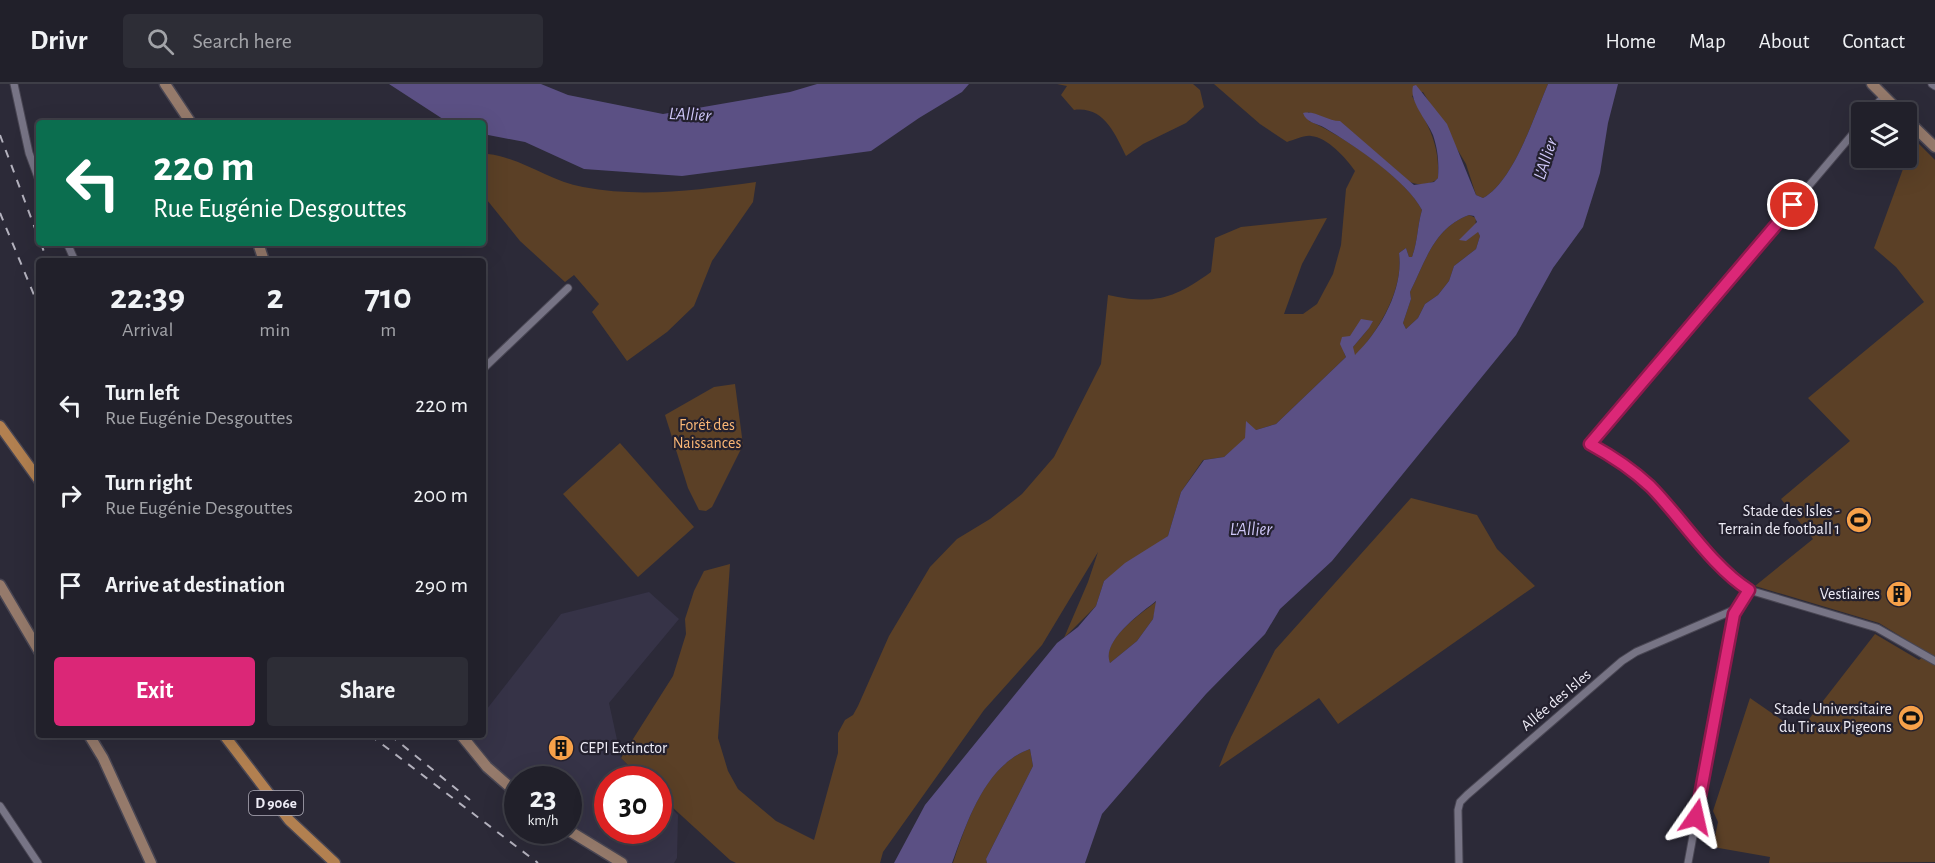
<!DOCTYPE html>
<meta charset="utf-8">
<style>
:root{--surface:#21202a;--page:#2d2d36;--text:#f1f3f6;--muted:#a2a3a8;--line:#3e3e47;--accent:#db2777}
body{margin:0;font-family:"Alegreya Sans",sans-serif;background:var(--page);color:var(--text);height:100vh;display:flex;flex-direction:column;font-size:22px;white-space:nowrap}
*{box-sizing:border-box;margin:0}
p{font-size:20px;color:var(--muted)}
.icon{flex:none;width:33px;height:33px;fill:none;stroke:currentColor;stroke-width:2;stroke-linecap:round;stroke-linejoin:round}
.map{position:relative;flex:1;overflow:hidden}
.sheet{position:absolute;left:36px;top:174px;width:450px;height:480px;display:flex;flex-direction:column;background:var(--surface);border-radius:6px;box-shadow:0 6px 24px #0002,0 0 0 2px var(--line)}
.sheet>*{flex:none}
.hud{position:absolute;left:36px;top:36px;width:450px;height:126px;border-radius:6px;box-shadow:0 6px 24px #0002,0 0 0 2px var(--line);background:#0b6e4f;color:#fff;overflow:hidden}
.buttons{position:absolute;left:1851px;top:18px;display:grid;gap:12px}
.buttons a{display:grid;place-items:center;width:66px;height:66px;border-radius:6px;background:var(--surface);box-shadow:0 6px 24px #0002,0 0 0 2px var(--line);font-size:30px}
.speed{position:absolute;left:504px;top:682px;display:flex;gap:12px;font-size:30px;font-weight:700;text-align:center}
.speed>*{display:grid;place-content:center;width:78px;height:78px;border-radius:50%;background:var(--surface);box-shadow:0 6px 24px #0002,0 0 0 2px var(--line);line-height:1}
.speed small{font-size:15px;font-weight:400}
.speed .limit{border:9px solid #d22;background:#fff;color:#111}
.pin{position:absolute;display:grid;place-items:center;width:51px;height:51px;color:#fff;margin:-26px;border:3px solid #fff;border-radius:50%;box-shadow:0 2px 6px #0007}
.me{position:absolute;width:66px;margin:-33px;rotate:11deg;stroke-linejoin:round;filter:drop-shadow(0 0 4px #0008)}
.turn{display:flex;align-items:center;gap:21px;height:126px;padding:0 18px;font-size:27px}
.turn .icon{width:78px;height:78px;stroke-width:2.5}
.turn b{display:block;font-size:42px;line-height:51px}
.eta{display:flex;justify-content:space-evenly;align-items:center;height:102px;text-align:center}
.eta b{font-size:36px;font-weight:700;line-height:42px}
.cta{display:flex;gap:12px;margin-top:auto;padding:12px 18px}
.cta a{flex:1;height:69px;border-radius:6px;background:var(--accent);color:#fff;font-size:24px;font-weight:700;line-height:69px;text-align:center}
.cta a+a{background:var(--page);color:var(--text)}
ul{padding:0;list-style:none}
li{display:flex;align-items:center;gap:18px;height:90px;padding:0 18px}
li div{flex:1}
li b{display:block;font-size:22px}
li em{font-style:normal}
header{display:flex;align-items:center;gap:36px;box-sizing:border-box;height:84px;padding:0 30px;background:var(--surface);border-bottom:2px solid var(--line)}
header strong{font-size:28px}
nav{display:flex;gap:33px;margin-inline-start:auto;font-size:21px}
.search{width:420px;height:54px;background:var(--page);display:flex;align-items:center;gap:15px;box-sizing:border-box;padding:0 21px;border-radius:6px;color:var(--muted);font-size:22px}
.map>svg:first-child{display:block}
.built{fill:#363347}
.green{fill:#5b4026}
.water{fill:#5b5084;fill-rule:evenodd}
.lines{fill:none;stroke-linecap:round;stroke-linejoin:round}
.street-casing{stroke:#494653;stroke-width:9}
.secondary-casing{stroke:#494653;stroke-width:13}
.primary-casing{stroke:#494653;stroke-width:13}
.street{stroke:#777485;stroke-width:7}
.secondary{stroke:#957a6b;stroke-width:10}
.primary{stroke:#b28050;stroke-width:10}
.rail{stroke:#b4b2be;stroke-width:2;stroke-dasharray:8 8;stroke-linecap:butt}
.route-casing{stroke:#8e194d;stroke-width:15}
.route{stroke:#db2777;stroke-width:10}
.labels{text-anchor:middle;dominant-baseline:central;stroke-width:4.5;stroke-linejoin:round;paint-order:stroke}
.shield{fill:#23202e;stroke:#b1afba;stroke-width:1.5}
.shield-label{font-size:15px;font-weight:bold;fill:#eeecf6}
.park-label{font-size:16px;fill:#fab675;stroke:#23202e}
.poi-label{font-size:16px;fill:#eeecf6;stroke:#23202e;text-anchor:end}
.street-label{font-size:16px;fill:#eeecf6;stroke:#23202e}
.water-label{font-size:18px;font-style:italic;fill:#d0c8f9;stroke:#23202e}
</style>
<header>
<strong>Drivr</strong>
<div class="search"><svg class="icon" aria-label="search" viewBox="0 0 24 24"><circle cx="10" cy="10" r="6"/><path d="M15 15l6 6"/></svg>Search here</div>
<nav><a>Home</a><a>Map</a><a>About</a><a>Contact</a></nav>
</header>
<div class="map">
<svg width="1935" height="779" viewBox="0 0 1935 779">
<rect width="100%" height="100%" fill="#2c2a38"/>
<polygon class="built" points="649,508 679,535 609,619 621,674 643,696 608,696 608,747 658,747 659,711 678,731 677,774 674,779 629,779 569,744 568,696 518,696 517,705 497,688 467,651 483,651 483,630 561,530"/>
<g class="green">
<path d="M1057 0H1193L1200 6 1204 23 1186 39 1143 60 1126 72C1115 50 1104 22 1074 26L1061 11 1067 2Z"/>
<path d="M1214 0H1548C1534 32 1514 97 1483 114L1476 111 1466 80 1423 8 1412 12C1428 41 1440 60 1438 94 1432 101 1416 102 1408 97 1377 68 1348 44 1308 28L1309 37C1341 50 1407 95 1422 126 1417 143 1418 157 1412 173H1409L1406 164 1399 169C1404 205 1379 247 1355 272L1352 269 1353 263 1369 244 1344 269 1346 273 1276 340 1256 346 1224 373 1203 376 1181 408 1168 452 1104 497 1096 522 1064 554 1088 498 1098 468 1042 561 984 626 883 768 880 779H736L730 776 659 711 658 696H643L621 674 673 592 686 550 685 535 694 507 704 487 730 480 718 654 728 687 738 705 776 737 814 756 838 669V649L845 636 853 631 858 622 889 552 930 483 957 455 990 435 1022 410 1054 373 1101 280 1108 211C1154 221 1174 215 1211 188L1215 154 1241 143 1327 134 1302 180 1284 230H1303L1317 220 1333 190 1341 161 1346 105 1355 87C1346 74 1327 53 1311 52 1304 51 1294 56 1287 58L1260 40Z"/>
<polygon points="1914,55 1935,76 1935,778 1769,779 1770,773 1713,763 1718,738 1713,727 1750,614 1799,648 1875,550 1919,576 1928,569 1879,539 1755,502 1813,455 1781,415 1850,357 1808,314 1924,218 1896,183 1874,164"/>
<path d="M488 70C522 74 549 97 583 103 641 114 698 106 756 98L753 118 712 177 694 222 667 248 627 277 592 228 599 220 574 191 565 198 520 157 483 111V71Z"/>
<path d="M1469 131 1476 134 1475 148H1478L1480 152 1476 165 1454 182 1449 197 1438 211 1425 220 1418 234 1406 245 1403 239 1411 215 1410 208C1426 176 1434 144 1469 131Z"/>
<polygon points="735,300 743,361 712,423 706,427 699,426 688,404 665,331 714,303"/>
<polygon points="620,359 694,443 638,493 563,410"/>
<polygon points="1411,414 1477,431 1497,465 1535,502 1338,640 1319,614 1219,683 1231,653 1275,566"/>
<path d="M1157 517 1153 535 1137 557 1110 579C1101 556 1142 529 1157 517Z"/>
<path d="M1030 665 1033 682 986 775 987 779H953C967 737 985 681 1030 665Z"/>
</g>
<g class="water">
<polygon points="389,0 541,0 568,11 663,30 790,8 817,0 969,0 962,8 919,34 871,67 682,92 584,85 525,58 483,50 483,39 449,39"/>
<path d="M1548 0H1618L1608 39 1600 89 1583 143 1553 184 1516 251 1332 477 1280 525 1265 550 1206 610 1102 730 1085 779H987L986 775 1033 682 1030 665C985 681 967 738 952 779H894L925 721 1057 559 1078 543 1096 522 1104 497 1125 479 1168 452 1181 408 1204 376 1224 373 1245 354 1246 337 1256 346 1276 340 1346 273 1340 260 1342 253 1350 252 1361 235 1373 237 1369 244 1353 263 1355 271C1380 247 1404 205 1399 169L1406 164 1409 173H1412C1418 157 1417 143 1422 126 1407 97 1354 61 1325 44 1317 39 1306 39 1303 29 1315 26 1327 37 1340 37L1414 101 1434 98 1438 94C1439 78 1438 66 1433 51 1427 36 1409 18 1413 2L1416 1 1447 40 1476 111 1483 114C1514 97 1534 32 1548 0ZM1469 131 1474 132 1477 138 1459 156 1466 157 1478 148 1480 152 1476 165 1454 182 1449 197 1438 211 1425 220 1418 234 1406 245 1403 239 1411 215 1410 208C1426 176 1434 144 1469 131ZM1156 517 1153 535 1137 557 1110 579C1101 557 1141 529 1156 517Z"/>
</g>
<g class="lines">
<g class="street-casing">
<g id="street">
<polyline points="14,0 29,69 39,96"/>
<polyline points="1932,0 1935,2"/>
<polyline points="1870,28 1884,12"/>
<polyline points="1862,39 1590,360 1626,381 1651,404 1679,438 1749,506 1877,544 1935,577"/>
<polyline points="67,159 75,177"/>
<polyline points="483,285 568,204"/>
<polyline points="0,722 38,779"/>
<polyline points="1459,779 1458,726 1460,718 1467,711 1622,577 1636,568 1736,525"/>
<polyline points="1688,779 1734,530 1749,506"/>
</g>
</g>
<g class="secondary-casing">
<g id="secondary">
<polyline points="165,0 191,39"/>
<polyline points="1872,0 1900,28"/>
<polyline points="1906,35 1935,63"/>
<polyline points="258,159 264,177"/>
<polyline points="0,501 39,567"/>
<polyline points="89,651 103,674 151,779"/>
<polyline points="461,651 487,683 518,710"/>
<polyline points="568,746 622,779"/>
</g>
</g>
<g class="primary-casing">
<g id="primary">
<polyline points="0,342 39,396"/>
<polyline points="224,651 289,736 335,779"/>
</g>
</g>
<use href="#street" class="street"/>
<use href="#secondary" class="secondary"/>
<use href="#primary" class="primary"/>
<g class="rail">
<polyline points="0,51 39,155"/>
<polyline points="0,129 39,223"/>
<polyline points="41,159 47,177"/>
<polyline points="370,651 538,779"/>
<polyline points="390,651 470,716"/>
</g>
</g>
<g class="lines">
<g class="route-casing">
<path id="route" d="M1696 733 1734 530 1749 506C1712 483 1681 433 1650 402 1632 385 1612 372 1590 360L1793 121"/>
</g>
<use href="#route" class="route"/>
</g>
<defs>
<g id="stadium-disc" transform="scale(1.35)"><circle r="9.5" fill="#f7a149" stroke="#23202e"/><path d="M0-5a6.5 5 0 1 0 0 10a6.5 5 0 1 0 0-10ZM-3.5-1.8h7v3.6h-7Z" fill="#111"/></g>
<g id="building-disc" transform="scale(1.35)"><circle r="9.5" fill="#f7a149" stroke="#23202e"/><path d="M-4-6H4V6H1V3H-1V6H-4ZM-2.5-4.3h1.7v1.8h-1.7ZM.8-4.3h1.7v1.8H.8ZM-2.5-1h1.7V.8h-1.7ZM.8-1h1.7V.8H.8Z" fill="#111"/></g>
</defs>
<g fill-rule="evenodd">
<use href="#stadium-disc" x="1859" y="436"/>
<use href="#building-disc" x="1899" y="510"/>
<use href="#stadium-disc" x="1911" y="634"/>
<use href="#building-disc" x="561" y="664"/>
</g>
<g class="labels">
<rect class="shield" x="249" y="707" width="54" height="24" rx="4.5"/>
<g class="shield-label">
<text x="276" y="719">D 906e</text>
</g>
<g class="park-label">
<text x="707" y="341">Forêt des<tspan x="707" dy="18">Naissances</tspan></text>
</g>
<g class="poi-label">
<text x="1840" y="427">Stade des Isles -<tspan x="1840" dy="18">Terrain de football 1</tspan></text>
<text x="1880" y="510">Vestiaires</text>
<text x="1892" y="625">Stade Universitaire<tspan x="1892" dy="18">du Tir aux Pigeons</tspan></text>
<text x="580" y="664" text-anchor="start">CEPI Extinctor</text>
</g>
<g class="street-label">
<text transform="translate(1556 616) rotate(-40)">Allée des Isles</text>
</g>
<g class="water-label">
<text transform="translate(690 31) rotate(3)">L'Allier</text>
<text transform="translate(1546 75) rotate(-72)">L'Allier</text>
<text x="1251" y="446">L'Allier</text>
</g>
</g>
</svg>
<div class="buttons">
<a><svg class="icon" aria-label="layers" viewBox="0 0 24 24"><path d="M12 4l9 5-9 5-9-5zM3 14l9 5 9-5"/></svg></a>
</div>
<div class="speed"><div>23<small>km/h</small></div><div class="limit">30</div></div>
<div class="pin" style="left:1793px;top:121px;background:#d93025"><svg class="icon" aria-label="arrive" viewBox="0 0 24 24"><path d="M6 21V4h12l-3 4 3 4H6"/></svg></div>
<svg class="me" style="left:1696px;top:733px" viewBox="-20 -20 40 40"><path d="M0-17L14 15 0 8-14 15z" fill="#db2777" stroke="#fff" stroke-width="4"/></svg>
<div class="hud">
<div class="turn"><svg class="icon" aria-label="left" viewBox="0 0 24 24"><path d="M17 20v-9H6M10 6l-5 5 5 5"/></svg><div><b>220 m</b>Rue Eugénie Desgouttes</div></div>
</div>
<section class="sheet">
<div class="eta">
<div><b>22:39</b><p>Arrival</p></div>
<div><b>2</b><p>min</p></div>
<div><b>710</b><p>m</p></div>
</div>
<ul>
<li><svg class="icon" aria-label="left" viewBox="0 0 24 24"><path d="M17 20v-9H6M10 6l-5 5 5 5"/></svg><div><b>Turn left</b><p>Rue Eugénie Desgouttes</p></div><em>220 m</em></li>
<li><svg class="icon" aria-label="right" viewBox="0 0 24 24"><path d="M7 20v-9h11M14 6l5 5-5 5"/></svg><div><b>Turn right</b><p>Rue Eugénie Desgouttes</p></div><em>200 m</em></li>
<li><svg class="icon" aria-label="arrive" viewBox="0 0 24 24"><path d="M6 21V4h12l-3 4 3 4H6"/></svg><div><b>Arrive at destination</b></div><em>290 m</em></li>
</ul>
<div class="cta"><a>Exit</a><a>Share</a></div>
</section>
</div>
